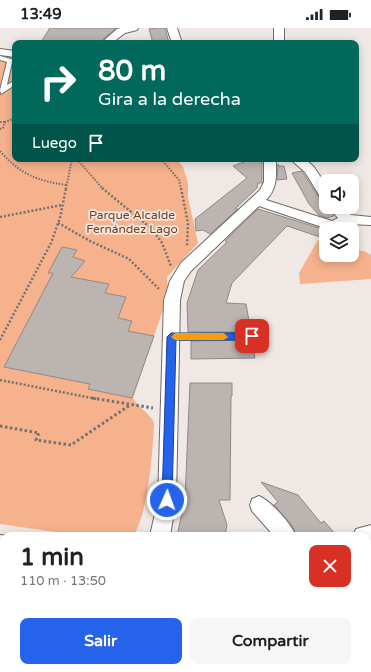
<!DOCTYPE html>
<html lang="es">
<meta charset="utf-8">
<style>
:root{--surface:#fff;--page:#f6f6f6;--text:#202124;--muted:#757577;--accent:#2563eb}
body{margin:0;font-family:"Varela Round",sans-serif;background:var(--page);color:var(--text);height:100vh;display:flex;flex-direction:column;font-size:15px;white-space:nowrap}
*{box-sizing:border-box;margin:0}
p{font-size:13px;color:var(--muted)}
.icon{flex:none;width:22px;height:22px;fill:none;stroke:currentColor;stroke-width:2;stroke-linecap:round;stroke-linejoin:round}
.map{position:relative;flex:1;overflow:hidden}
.details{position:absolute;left:0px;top:504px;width:371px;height:140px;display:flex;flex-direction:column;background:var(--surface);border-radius:12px 12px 0 0;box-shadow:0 2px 10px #0003}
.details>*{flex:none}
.hud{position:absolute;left:12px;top:12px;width:347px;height:122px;border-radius:8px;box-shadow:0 2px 10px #0003;background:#00695c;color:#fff;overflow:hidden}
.fabs{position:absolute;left:319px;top:146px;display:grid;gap:8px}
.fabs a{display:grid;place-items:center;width:40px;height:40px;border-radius:8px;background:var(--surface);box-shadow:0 2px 10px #0003;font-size:20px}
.pin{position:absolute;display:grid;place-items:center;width:34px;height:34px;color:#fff;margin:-17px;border-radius:8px;box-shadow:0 2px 6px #0006}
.me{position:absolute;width:44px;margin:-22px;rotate:2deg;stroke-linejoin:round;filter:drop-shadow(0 0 3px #0008)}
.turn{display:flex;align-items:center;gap:14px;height:84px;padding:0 20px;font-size:18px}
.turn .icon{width:52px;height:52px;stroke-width:2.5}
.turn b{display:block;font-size:28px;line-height:34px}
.then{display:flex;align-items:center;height:38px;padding:0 20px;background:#0003;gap:8px;font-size:15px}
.round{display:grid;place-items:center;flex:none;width:42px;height:42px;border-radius:8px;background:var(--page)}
.overview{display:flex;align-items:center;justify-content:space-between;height:68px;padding:0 20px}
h1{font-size:24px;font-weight:800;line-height:30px}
.button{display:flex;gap:8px;margin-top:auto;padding:8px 20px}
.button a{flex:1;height:46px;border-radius:8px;background:var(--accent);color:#fff;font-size:16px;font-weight:800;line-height:46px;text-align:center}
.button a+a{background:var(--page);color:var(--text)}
.status{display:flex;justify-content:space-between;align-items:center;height:28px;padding:0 20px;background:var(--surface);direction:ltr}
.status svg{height:11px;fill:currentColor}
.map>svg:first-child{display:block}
.green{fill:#f5b28c;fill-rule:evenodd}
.building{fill:#bbb4b1;stroke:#8f8985}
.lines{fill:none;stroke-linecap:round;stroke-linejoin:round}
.service-casing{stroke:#716b67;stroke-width:2}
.minor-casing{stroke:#716b67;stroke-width:2}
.path-far2{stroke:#75716f;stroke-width:2;stroke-dasharray:1.5 1.5;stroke-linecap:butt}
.path-far1{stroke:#75716f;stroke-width:2.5;stroke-dasharray:2 2;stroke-linecap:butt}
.path{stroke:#75716f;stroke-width:3;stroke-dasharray:2.5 2.5;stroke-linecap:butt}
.service{fill:#fff;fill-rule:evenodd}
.minor{fill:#fff;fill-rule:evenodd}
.route{fill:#2563eb;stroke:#184099}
.slow{fill:#f59e0b}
.labels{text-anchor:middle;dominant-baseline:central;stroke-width:3.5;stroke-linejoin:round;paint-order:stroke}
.park-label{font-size:12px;fill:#7b3d12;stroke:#efe8e4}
</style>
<div class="status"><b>13:49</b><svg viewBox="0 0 49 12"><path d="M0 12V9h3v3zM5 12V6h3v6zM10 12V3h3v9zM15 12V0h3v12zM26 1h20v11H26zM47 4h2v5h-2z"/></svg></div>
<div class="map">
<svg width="371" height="644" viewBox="0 0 371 644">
<rect width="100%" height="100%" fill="#efe8e4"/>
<g class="green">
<path d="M0 28 15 30V131H177L183 139 188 155V169L198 215 167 249 168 267 133 370C138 380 152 387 154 395 153 422 148 487 133 508H83L0 496ZM62 219 76 222 63 247 49 245ZM51 250 71 253 93 263 98 254 109 256 105 265 126 269 118 290 132 293 128 303 154 308 132 370 88 361 90 356 4 339Z"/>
<polygon points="318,212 326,214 326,227 352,227 352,220 366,224 371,227 371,251 300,256 299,245"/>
</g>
<g class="building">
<polygon points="50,0 116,0 99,15 41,14"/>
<polygon points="157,0 165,0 169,15 153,15 149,1"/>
<polygon points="252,131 262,131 262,155 258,155 257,160 235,181 238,181 210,206 203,202 196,203 195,191 247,150 233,138"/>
<polygon points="278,136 279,138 284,138 287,151 277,152"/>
<polygon points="302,143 320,171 326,173 326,179 334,188 327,190 319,187 309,176 292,145"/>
<polygon points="258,181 326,202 326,211 287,198 232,255 226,275 246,276 251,304 188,304 187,275 198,242 227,214 225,213"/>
<polygon points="62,219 77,222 73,229 85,233 71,249 109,256 105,265 126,269 118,290 132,293 128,303 154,308 132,370 88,361 90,356 4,339 53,245 48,245"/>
<polygon points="252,312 255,330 191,331 191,313"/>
<polygon points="190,355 232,355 232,368 231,368 230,472 219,472 227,497 225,508 177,508 185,471"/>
<polygon points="261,454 298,467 321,495 324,493 337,508 297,508 291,496 274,477 278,474"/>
</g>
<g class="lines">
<g class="service-casing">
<g id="service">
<polygon points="0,28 11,31 15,31 15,33 12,34 7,57 15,52 15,57 1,66 0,62 7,34 0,32"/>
<polygon points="252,305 256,308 252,311 171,312 167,309 171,306"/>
</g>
</g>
<g class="minor-casing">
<g id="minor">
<polygon points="121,0 138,0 137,2 125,5 112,15 101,15 117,1"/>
<polygon points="167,0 177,0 182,15 172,15"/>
<polygon points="274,0 284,0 284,13 283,15 272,15 274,12"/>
<polygon points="0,21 15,23 15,29 0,27"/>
<path d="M264 131H276C276 147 278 160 266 172L332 193 338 190 328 179H343L351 187 371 189V197L349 196 338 201H328L259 178 191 243 184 253 180 272 176 472 170 508H150L158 472 164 272 170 253 181 235 260 162 264 154Z"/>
<polygon points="290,131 305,131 314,139 326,157 326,171 321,170 305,144"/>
<path d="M259 468C271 473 291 496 296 508H274L252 483 250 477 252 471Z"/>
<polygon points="371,497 371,515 367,516 367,508 353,508 356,501"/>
<polygon points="0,507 8,508 4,508 4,525 0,525"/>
<polygon points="0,526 4,528 4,556 0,554"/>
<polygon points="367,620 371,622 371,644 362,640 367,640"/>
<polygon points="95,640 234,640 232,644 97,644"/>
<polygon points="306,640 328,640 329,644 307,644"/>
</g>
</g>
<g class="path-far2">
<polyline points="0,94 5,94"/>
<polyline points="0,101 3,100 5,94 15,90"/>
<path d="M0 123C20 146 37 153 67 157"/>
<polyline points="77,131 103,161"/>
<polyline points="161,131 179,152 181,161"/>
<polyline points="66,161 72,131"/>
</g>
<g class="path-far1">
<polyline points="102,160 152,201 162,215 171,238"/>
<polyline points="181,160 188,195 187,218"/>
<polyline points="0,189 62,177"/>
<polyline points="58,195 90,213 129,231 160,262"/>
<polyline points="0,312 51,215 60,190 66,160"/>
<polyline points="0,352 97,371"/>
</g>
<g class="path">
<polyline points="92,370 153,380"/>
<polyline points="0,398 39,405 36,412 71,417 130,377"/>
</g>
<use href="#service" class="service"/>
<use href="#minor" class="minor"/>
</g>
<polygon class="route" points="171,305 252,305 256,308 252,312 176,312 172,472 171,476 167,477 163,476 162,472 167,309"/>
<polygon class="slow" points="175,305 224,305 228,309 224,312 175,312 171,309"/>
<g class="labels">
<g class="park-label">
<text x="132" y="187">Parque Alcalde<tspan x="132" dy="14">Fernández Lago</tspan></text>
</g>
</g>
</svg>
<div class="fabs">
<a><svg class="icon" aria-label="sound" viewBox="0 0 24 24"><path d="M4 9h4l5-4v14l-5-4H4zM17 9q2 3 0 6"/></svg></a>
<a><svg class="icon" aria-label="layers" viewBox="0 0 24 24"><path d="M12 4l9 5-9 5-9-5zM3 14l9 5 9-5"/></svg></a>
</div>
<div class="pin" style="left:252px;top:308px;background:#d93025"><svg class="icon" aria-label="arrive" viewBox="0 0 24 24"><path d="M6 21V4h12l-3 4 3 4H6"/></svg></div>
<svg class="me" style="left:167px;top:472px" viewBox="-20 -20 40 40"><circle r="17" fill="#2563eb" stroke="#fff" stroke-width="3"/><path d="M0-11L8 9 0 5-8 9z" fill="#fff"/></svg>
<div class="hud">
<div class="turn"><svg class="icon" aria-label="right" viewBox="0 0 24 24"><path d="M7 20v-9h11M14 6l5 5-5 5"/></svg><div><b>80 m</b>Gira a la derecha</div></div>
<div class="then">Luego<svg class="icon" aria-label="arrive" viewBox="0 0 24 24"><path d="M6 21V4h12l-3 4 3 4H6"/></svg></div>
</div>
<section class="details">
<div class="overview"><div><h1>1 min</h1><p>110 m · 13:50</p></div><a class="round" style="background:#d93025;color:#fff"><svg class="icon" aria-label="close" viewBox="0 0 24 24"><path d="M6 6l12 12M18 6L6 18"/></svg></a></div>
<div class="button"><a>Salir</a><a>Compartir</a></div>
</section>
</div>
